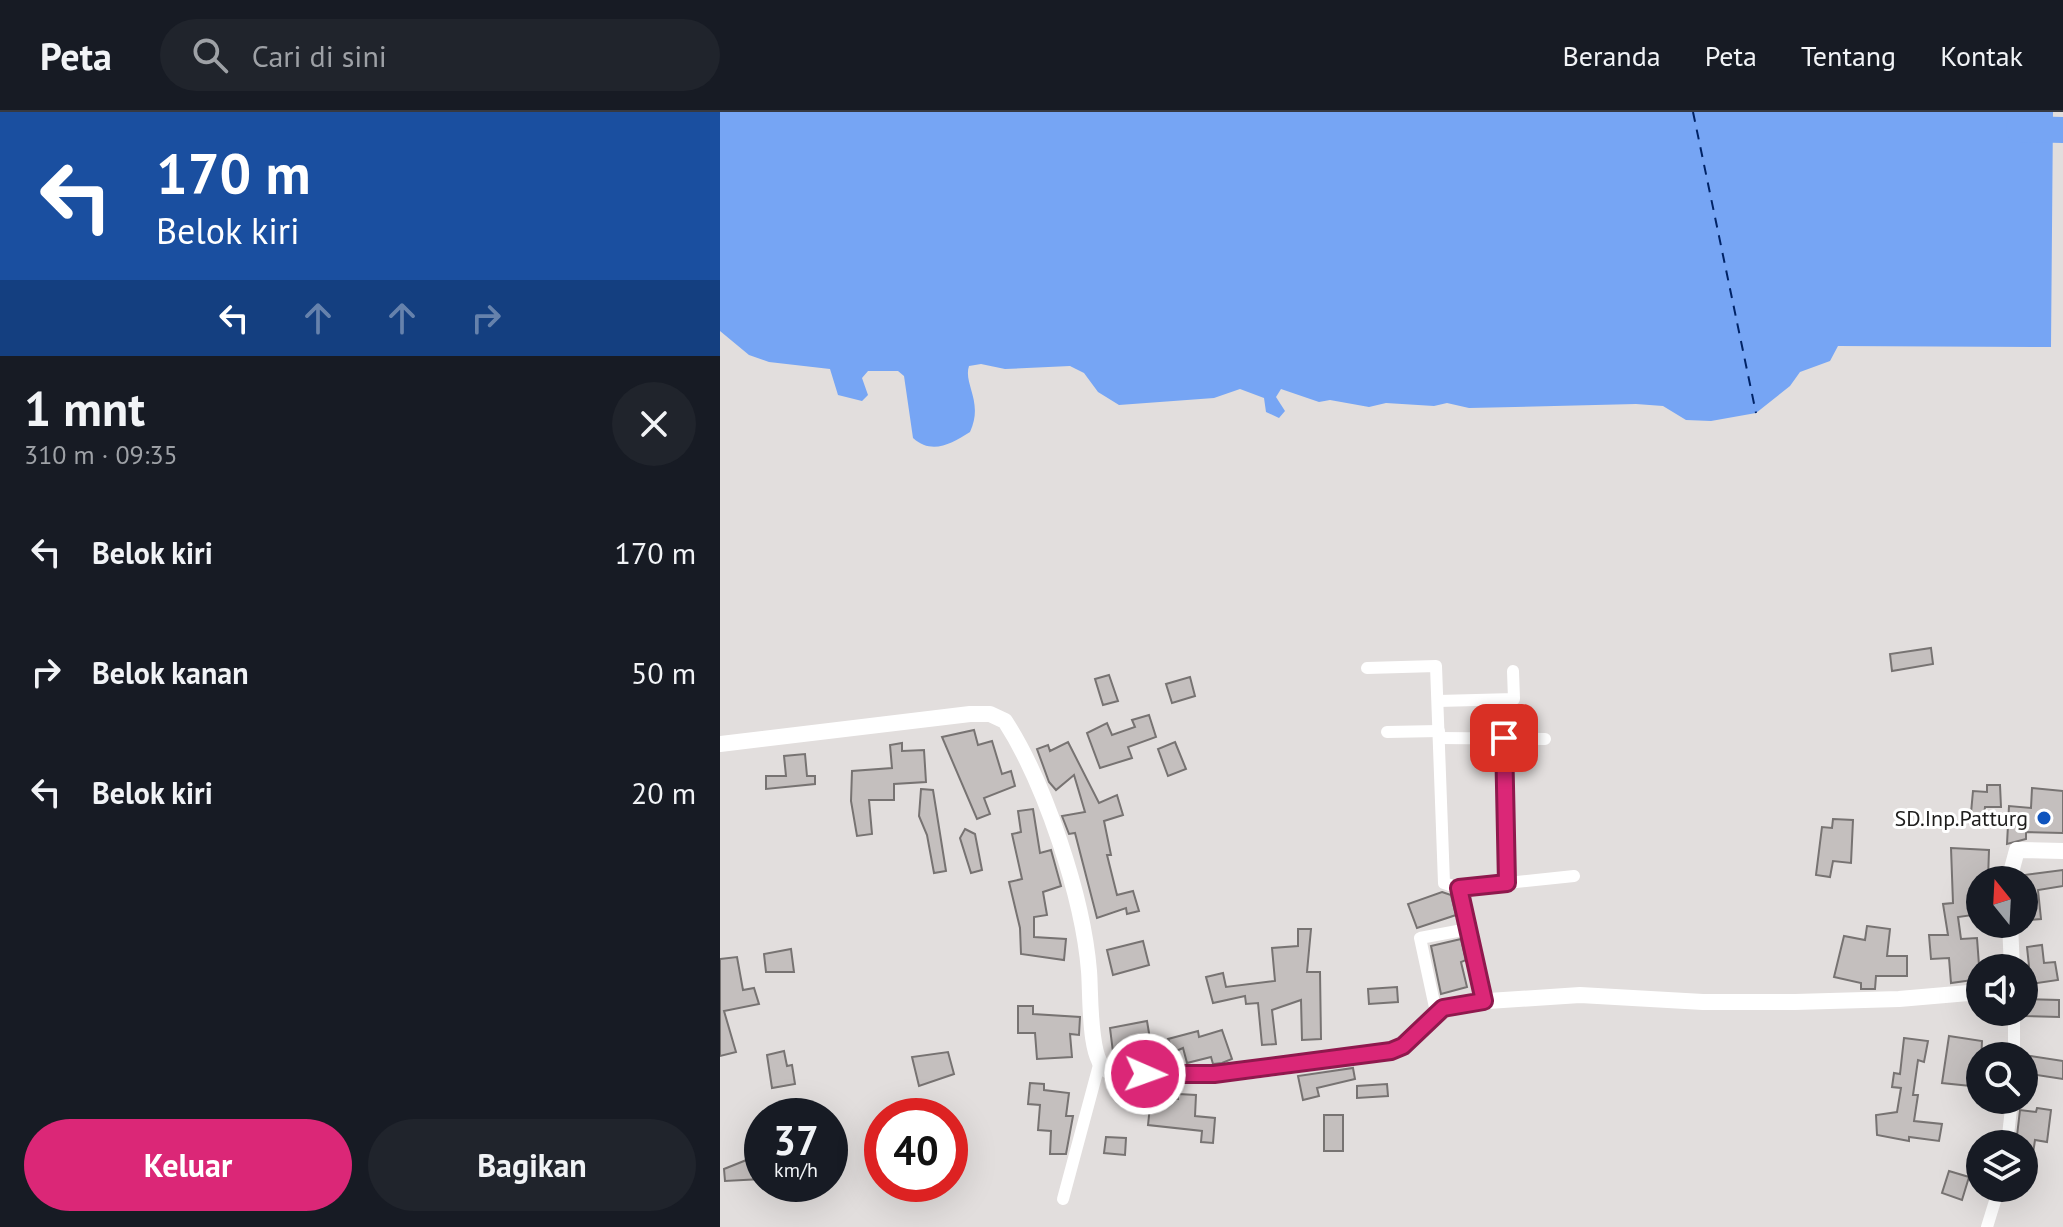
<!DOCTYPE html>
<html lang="id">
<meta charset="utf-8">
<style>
:root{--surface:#171b24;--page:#20242c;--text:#f1f3f6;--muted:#9ea1a6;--line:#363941;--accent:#db2777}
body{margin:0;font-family:"PT Sans",sans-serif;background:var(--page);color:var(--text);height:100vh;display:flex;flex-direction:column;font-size:30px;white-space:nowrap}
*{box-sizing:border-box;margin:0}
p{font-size:26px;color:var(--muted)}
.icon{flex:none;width:44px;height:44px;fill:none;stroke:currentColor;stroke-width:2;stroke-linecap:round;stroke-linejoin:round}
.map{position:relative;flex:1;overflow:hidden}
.side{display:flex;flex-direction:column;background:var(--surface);width:720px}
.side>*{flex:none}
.guide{background:#1a4fa0;color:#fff;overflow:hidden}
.needle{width:52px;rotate:342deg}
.fabs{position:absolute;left:1246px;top:754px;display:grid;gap:16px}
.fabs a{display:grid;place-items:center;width:72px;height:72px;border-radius:50%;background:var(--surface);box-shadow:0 8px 32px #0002;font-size:40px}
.speed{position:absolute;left:24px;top:986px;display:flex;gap:16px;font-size:40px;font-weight:700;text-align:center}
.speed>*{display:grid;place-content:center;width:104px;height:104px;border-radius:50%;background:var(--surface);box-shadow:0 8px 32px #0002;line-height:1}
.speed small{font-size:20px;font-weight:400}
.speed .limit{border:12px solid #d22;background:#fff;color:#111}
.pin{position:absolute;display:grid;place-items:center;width:68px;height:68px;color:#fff;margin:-34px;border-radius:16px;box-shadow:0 4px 12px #0006}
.me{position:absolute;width:88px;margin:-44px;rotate:92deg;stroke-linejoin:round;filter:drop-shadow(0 0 6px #0008)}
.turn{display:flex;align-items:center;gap:28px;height:168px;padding:0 24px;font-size:36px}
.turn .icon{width:104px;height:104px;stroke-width:2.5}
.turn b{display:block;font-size:56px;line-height:68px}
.lanes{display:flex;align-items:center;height:76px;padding:0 24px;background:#0003;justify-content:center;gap:40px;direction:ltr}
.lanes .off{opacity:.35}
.round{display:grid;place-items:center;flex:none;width:84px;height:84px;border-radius:42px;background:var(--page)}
.head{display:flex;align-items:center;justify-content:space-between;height:136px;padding:0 24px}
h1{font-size:48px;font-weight:600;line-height:60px}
.cta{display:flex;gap:16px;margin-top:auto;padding:16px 24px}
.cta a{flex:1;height:92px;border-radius:48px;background:var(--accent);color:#fff;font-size:32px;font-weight:600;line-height:92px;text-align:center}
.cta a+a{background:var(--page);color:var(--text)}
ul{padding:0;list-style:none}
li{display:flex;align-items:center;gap:24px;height:120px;padding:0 24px}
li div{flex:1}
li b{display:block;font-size:30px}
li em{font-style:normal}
header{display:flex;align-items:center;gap:48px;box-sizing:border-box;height:112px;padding:0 40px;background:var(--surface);border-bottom:2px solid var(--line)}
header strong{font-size:38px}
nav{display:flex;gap:44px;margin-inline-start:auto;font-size:28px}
.search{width:560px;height:72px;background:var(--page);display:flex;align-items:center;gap:20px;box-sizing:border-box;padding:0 28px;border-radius:44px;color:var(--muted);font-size:30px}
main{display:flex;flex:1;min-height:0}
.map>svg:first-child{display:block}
.water{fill:#76a5f4}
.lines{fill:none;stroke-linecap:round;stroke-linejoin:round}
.river{stroke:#76a5f4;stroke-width:26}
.ferry{stroke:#002366;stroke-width:2;stroke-dasharray:10 8;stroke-linecap:butt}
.building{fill:#c4bfbe;stroke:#777372;stroke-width:2}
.street{stroke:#fff;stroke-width:12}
.secondary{stroke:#fff;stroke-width:16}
.route-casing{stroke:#8e194d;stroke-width:20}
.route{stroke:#db2777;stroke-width:14}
.poi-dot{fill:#0f54be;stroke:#fff;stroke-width:3}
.labels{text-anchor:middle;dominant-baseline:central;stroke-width:6;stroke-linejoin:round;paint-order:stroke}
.poi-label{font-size:22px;fill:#1e1d1c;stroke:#fff;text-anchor:end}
</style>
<header>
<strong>Peta</strong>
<div class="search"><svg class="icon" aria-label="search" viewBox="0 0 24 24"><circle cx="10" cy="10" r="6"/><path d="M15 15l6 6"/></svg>Cari di sini</div>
<nav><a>Beranda</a><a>Peta</a><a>Tentang</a><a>Kontak</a></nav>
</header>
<main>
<section class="side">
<div class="guide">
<div class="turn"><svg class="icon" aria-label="left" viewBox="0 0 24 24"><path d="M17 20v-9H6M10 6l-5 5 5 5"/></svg><div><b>170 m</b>Belok kiri</div></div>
<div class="lanes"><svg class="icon" aria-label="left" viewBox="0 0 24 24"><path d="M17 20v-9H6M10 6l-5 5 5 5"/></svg><svg class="icon off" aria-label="ahead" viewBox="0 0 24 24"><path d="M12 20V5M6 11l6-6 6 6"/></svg><svg class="icon off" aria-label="ahead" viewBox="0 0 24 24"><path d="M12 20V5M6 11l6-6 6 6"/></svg><svg class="icon off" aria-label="right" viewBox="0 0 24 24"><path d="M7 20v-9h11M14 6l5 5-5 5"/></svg></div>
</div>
<div class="head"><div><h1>1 mnt</h1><p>310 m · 09:35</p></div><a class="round"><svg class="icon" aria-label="close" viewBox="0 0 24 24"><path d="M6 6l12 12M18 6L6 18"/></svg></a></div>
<ul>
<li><svg class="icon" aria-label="left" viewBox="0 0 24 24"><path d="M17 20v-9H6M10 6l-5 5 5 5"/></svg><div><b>Belok kiri</b></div><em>170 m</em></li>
<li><svg class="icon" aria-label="right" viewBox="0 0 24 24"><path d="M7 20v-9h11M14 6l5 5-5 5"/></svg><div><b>Belok kanan</b></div><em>50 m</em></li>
<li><svg class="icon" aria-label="left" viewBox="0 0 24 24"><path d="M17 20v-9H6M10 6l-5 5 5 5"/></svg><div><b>Belok kiri</b></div><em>20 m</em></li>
</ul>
<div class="cta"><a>Keluar</a><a>Bagikan</a></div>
</section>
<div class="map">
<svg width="1343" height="1115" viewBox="0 0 1343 1115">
<rect width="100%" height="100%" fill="#e2dedd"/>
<path class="water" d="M0 0H1333L1331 235 1118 234 1110 249 1080 260 1070 274 1036 301 991 309 966 308 943 294 916 292 749 296 727 291 714 294 666 291 649 295 610 288 599 290 561 277 556 285 565 299 559 306 546 300 544 286 520 277 494 286 399 293 378 280 364 261 350 254 285 257 261 252 249 254C243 272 264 290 250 320 231 332 212 343 193 326L184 264 178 259H148L142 266 148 283 142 289 118 283 110 257 49 250 29 243 0 219Z"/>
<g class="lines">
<polyline class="river" points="1299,17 1343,18"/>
<polyline class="ferry" points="973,0 1036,301"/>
</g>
<g class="building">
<polygon points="1211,536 1213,552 1172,559 1170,542"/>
<polygon points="389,563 398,589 383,593 375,567"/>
<polygon points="470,565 475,584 452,591 446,572"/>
<polygon points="429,603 436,625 408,635 412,646 380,656 367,621 387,611 392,623 415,615 412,608"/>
<polygon points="254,618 258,633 272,629 282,662 291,659 295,674 264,686 270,702 257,707 222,625"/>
<polygon points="348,630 379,691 397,683 403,703 384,709 391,743 387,743 397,783 413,779 419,799 407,802 406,796 377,806 355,721 349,722 342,704 365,700 354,663 336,678 329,670 317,637 328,633 330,639"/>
<polygon points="455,630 466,657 448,664 438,637"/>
<polygon points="182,631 182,639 204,638 206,670 174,672 174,688 149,688 152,722 137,724 131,689 132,659 172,656 170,633"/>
<polygon points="85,642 87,664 95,664 95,672 46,677 46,664 66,664 64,644"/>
<polygon points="1267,673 1280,673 1281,695 1265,695 1263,713 1250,712 1253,679 1267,680"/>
<polygon points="1312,676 1343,679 1343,721 1306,720 1306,727 1287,732 1289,694 1311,696"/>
<polygon points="201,677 213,678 226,759 214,761 207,723 199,704"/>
<polygon points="313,697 320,741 331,738 341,774 323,780 327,803 314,805 314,825 346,827 344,848 301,842 300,816 289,770 302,767 292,722 301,720 298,699"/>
<polygon points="1113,707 1133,708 1131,751 1113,749 1110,765 1096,763 1102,715 1112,716"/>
<polygon points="245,717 255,722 262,758 251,761 240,726"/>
<polygon points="1231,736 1269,738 1268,768 1260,768 1260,802 1238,805 1241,827 1257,826 1260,867 1231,871 1229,846 1211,847 1209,823 1228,823 1223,792 1233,791"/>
<polygon points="1343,758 1343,774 1318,778 1321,807 1310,808 1304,763"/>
<polygon points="722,780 731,783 736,803 697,816 688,792"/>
<polygon points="1147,814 1170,817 1167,844 1187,844 1187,864 1156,864 1155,877 1141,877 1141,871 1114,865 1124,824 1145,828"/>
<polygon points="578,817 591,817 587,860 600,860 601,927 582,928 581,888 552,898 556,932 542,933 538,891 526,892 525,884 493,891 486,865 503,861 506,875 555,869 552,836 578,834"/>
<polygon points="741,827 746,848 741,850 747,875 721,882 711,834"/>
<polygon points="423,829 429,853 393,863 387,838"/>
<polygon points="1322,833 1324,851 1335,850 1338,868 1304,873 1304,854 1309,854 1307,835"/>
<polygon points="71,837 74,860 46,860 44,842"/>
<polygon points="17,845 23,878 34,876 39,892 4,899 16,940 0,944 0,847"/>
<polygon points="677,875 678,890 649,892 648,877"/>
<polygon points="1304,887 1339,888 1339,905 1304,904"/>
<polygon points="298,894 313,894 313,902 360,905 359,923 350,922 352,945 317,947 315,921 298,921"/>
<polygon points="427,909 430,927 422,929 425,948 394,948 390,916"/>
<polygon points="502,918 512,947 502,951 493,952 491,945 467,951 463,936 454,940 448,927 478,919 479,925"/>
<polygon points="1229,924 1262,929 1260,975 1222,971"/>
<polygon points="1184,926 1208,929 1204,950 1198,948 1193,983 1198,983 1194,1009 1222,1012 1219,1029 1189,1025 1189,1029 1157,1023 1156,1003 1177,1000 1181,976 1172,975 1174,961 1180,962"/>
<polygon points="64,939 67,954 72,953 75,972 52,976 47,943"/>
<polygon points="228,940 234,962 199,974 192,945"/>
<polygon points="1304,943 1343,949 1343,967 1304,961"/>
<polygon points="633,956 635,967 597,976 599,984 583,988 578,964"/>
<polygon points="310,971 324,972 324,978 349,981 346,1004 353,1004 346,1042 330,1042 331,1019 318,1018 320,993 308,992"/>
<polygon points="667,972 668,984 637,986 637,974"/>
<polygon points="458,982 476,983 475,1004 495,1006 493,1031 481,1030 482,1019 428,1013 431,985 458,987"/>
<polygon points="1317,996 1331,998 1327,1030 1315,1028 1311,1055 1304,1055 1304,1032 1296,1032 1300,998 1316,1000"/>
<rect x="604" y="1003" width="19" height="36"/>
<polygon points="386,1025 406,1026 405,1043 384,1041"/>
<polygon points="39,1043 42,1067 5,1069 4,1057"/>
<polygon points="1229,1059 1249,1065 1242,1088 1222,1081"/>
</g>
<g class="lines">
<g class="street">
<polyline points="647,556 716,554 724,771 739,776 764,889"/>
<polyline points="718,589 794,587 793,559"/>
<polyline points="667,620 719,619"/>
<polyline points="719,626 825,627"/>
<polyline points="784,626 787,771"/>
<polyline points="739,776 854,764"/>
<polyline points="716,900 700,826 748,817"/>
<polyline points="1294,900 1294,944"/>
<polyline points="1287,1032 1292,988"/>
<polyline points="343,1087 379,953"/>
<polyline points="1267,1115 1279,1076"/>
</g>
<g class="secondary">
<path d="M0 632 250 602H270L285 609C325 671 363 785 369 859 371 881 368 949 387 958 480 975 578 951 671 939L683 934 716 900 753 890 860 883 983 890H1075L1179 887 1260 880"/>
<polyline points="1289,768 1297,738 1343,739"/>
<polyline points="1290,812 1292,856"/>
</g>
</g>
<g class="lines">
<g class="route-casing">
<polyline id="route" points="425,962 494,962 671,939 683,934 723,896 764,889 739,776 787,771 784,626"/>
</g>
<use href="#route" class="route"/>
</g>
<circle class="poi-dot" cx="1324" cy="706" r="8"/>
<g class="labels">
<g class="poi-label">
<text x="1308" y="706">SD.Inp.Patturg</text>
</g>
</g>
</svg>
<div class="fabs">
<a><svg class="needle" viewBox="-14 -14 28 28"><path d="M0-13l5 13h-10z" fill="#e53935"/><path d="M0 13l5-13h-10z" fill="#9ea1a6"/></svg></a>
<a><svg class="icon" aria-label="sound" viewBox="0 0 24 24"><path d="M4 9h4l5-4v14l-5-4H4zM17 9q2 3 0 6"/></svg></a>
<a><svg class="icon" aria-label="search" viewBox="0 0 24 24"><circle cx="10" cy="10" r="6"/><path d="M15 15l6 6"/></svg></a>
<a><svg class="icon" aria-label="layers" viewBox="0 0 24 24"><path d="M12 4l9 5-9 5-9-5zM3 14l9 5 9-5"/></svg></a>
</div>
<div class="speed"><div>37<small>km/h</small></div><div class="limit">40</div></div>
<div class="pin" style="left:784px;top:626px;background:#d93025"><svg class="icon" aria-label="arrive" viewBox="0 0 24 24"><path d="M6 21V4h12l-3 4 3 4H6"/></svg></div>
<svg class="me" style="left:425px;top:962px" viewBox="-20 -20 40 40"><circle r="17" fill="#db2777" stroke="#fff" stroke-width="3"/><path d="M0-11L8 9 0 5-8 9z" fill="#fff"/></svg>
</div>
</main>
